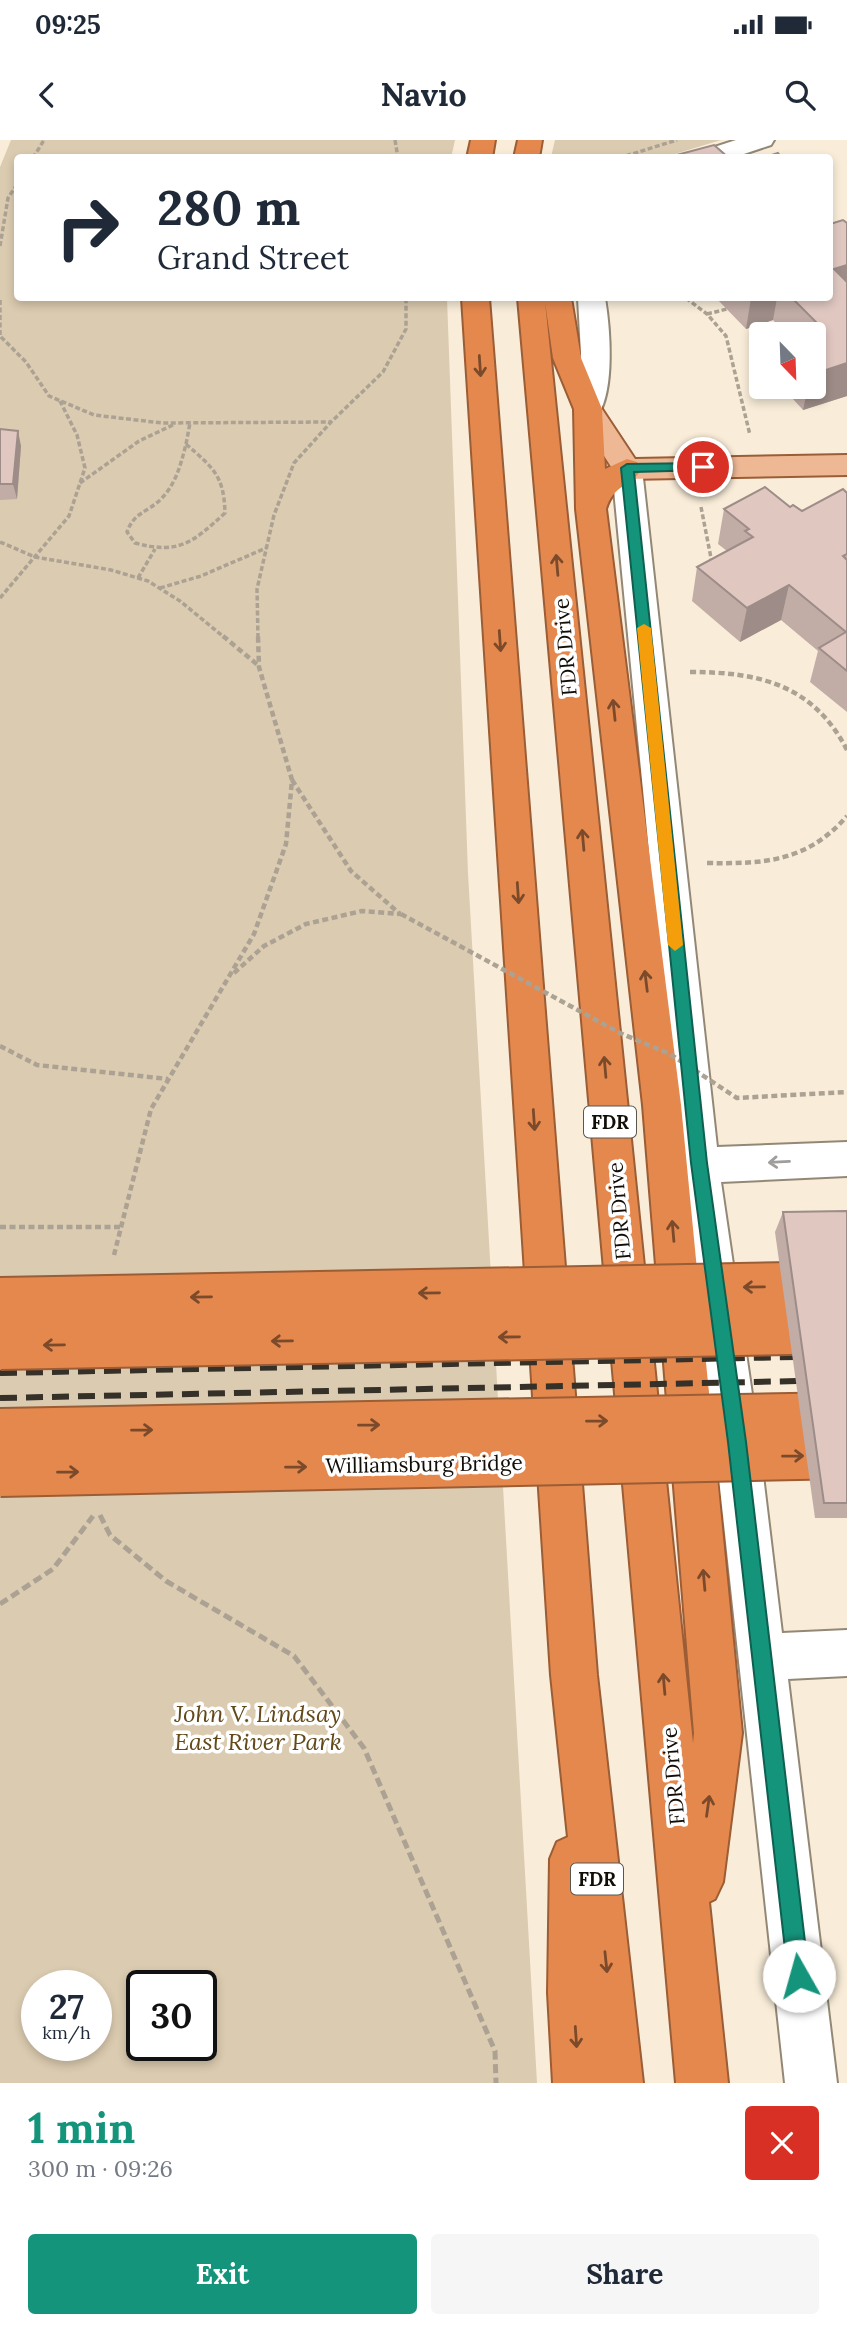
<!DOCTYPE html>
<meta charset="utf-8">
<style>
:root{--surface:#fff;--page:#f6f6f7;--text:#1f2937;--muted:#747a83;--accent:#15947c}
body{margin:0;font-family:Lora,serif;background:var(--page);color:var(--text);height:100vh;display:flex;flex-direction:column;font-size:26px;white-space:nowrap}
*{box-sizing:border-box;margin:0}
p{font-size:23px;color:var(--muted)}
.icon{flex:none;width:38px;height:38px;fill:none;stroke:currentColor;stroke-width:2;stroke-linecap:round;stroke-linejoin:round}
.map{position:relative;height:1943px;overflow:hidden}
.side{display:flex;flex-direction:column;background:var(--surface);flex:1}
.side>*{flex:none}
.hud{position:absolute;left:14px;top:14px;width:819px;height:147px;border-radius:7px;box-shadow:0 4px 10px #0003;background:#fff;color:var(--text);overflow:hidden}
.needle{width:46px;rotate:157deg}
.tools{position:absolute;left:749px;top:182px;display:grid;gap:14px}
.tools a{display:grid;place-items:center;width:77px;height:77px;border-radius:7px;background:var(--surface);box-shadow:0 4px 10px #0003;font-size:35px}
.speed{position:absolute;left:21px;top:1830px;display:flex;gap:14px;font-size:35px;font-weight:700;text-align:center}
.speed>*{display:grid;place-content:center;width:91px;height:91px;border-radius:50%;background:var(--surface);box-shadow:0 4px 10px #0003;line-height:1}
.speed small{font-size:18px;font-weight:400}
.speed .limit{border:4px solid #111;border-radius:10px;background:#fff;color:#111}
.pin{position:absolute;display:grid;place-items:center;width:60px;height:60px;color:#fff;margin:-30px;border:4px solid #fff;border-radius:50%;box-shadow:0 2px 7px #0007}
.me{position:absolute;width:77px;margin:-38px;rotate:353deg;stroke-linejoin:round;filter:drop-shadow(0 0 5px #0008)}
.turn{display:flex;align-items:center;gap:24px;height:147px;padding:0 28px;font-size:32px}
.turn .icon{width:91px;height:91px;stroke-width:2.5}
.turn b{display:block;font-size:49px;line-height:60px}
.round{display:grid;place-items:center;flex:none;width:74px;height:74px;border-radius:7px;background:var(--page)}
.overview{display:flex;align-items:center;justify-content:space-between;height:119px;padding:0 28px}
h1{font-size:42px;font-weight:700;line-height:52px;color:var(--accent)}
.button{display:flex;gap:14px;margin-top:auto;padding:14px 28px}
.button a{flex:1;height:80px;border-radius:7px;background:var(--accent);color:#fff;font-size:28px;font-weight:700;line-height:80px;text-align:center}
.button a+a{background:var(--page);color:var(--text)}
.status{display:flex;justify-content:space-between;align-items:center;height:49px;padding:0 35px;background:var(--surface);direction:ltr}
.status svg{height:19px;fill:currentColor}
header{display:flex;justify-content:space-between;align-items:center;height:91px;padding:0 28px;background:var(--surface);font-size:32px;font-weight:700}
.map>svg:first-child{display:block}
.green{fill:#dbcbb0;fill-rule:evenodd}
.lines{fill:none;stroke-linecap:round;stroke-linejoin:round}
.minor-casing{stroke:#938876;stroke-width:4}
.major-casing{stroke:#9b5d35;stroke-width:4}
.highway-casing{stroke:#9b5d35;stroke-width:4}
.path-far2{stroke:#aca293;stroke-width:3.5;stroke-dasharray:5 2.5;stroke-linecap:butt}
.path-far1{stroke:#aca293;stroke-width:4.5;stroke-dasharray:6 3.5;stroke-linecap:butt}
.path{stroke:#aca293;stroke-width:5;stroke-dasharray:9 4.5;stroke-linecap:butt}
.minor{fill:#fff;fill-rule:evenodd}
.major{fill:#efb895;fill-rule:evenodd}
.highway{fill:#e5884e;fill-rule:evenodd}
.rail{stroke:#353028;stroke-width:6;stroke-dasharray:17 9;stroke-linecap:butt}
.highway-bridge-casing{stroke:#9b5d35;stroke-width:50;stroke-linecap:butt}
.path-bridge{stroke:#aca293;stroke-width:4.5;stroke-dasharray:6 3.5;stroke-linecap:butt}
.highway-bridge{stroke:#e5884e;stroke-width:46}
.wall{fill:#c1aca6}
.shaded-wall{fill:#9d8c87}
.building{fill:#e0c8c1;stroke:#9d8c87;stroke-width:2}
.oneway{stroke:#7b4a2a}
.oneway2{stroke:#a09e9c}
.route{fill:#15947c;stroke:#0e6051;stroke-width:2}
.slow{fill:#f59e0b}
.labels{text-anchor:middle;dominant-baseline:central;stroke-width:7;stroke-linejoin:round;paint-order:stroke}
.shield{fill:#fff;stroke:#585651;stroke-width:2}
.shield-label{font-size:19px;font-weight:bold;fill:#110d07}
.street-label{font-size:21px;fill:#110d07;stroke:#fff}
.near-park-label{font-size:24px;font-style:italic;fill:#634919;stroke:#fff}
</style>
<div class="status"><b>09:25</b><svg viewBox="0 0 49 12"><path d="M0 12V9h3v3zM5 12V6h3v6zM10 12V3h3v9zM15 12V0h3v12zM26 1h20v11H26zM47 4h2v5h-2z"/></svg></div>
<header><svg class="icon" aria-label="back" viewBox="0 0 24 24"><path d="M15 5l-7 7 7 7"/></svg>Navio<svg class="icon" aria-label="search" viewBox="0 0 24 24"><circle cx="10" cy="10" r="6"/><path d="M15 15l6 6"/></svg></header>
<div class="map">
<svg width="847" height="1943" viewBox="0 0 847 1943">
<rect width="100%" height="100%" fill="#f9edd9"/>
<g class="green">
<path d="M11 0H455L451 18H18V158H447L468 733 537 1943H0V27ZM37 1846H96V1906H37ZM142 1846H201V1906H142Z"/>
<polygon points="555,0 721,0 665,17 551,17"/>
</g>
<g class="lines">
<g class="minor-casing">
<g id="minor">
<polygon points="736,0 774,0 771,5 732,18 693,18 696,13"/>
<path d="M578 158H605C610 187 615 249 598 275L588 278 578 275 574 269 581 214Z"/>
<polygon points="627,319 637,322 642,329 717,1007 847,1002 847,1036 721,1042 759,1302 782,1493 847,1490 847,1536 788,1539 837,1943 785,1943 715,1302 679,1023 612,329 617,322"/>
</g>
</g>
<g class="major-casing">
<polygon id="major" points="588,260 598,263 635,319 847,315 847,335 627,339 617,336 574,269 578,263"/>
</g>
<g class="highway-casing">
<g id="highway">
<polygon points="471,0 495,0 492,18 467,18"/>
<polygon points="518,0 542,0 539,18 514,18"/>
<polygon points="462,158 489,158 597,1535 643,1943 553,1943 548,1853 550,1719 557,1702 568,1697 551,1535"/>
<path d="M518 158H571L581 218 602 269 605 329 627 319 637 322 642 329C631 346 613 345 606 369L681 965 742 1593 723 1742 715 1759 709 1762 728 1943H676ZM545 162 553 218 574 269 576 369 643 965 694 1593 693 1603Z"/>
</g>
</g>
<g class="path-far2">
<polyline points="395,0 398,18"/>
<polyline points="33,18 44,0"/>
<polyline points="619,18 677,0"/>
<polyline points="0,106 8,58 18,43"/>
<polyline points="686,158 707,174 726,196 750,295"/>
<polyline points="0,160 0,198"/>
<polyline points="707,174 727,169"/>
<polyline points="1,197 26,222 49,256 94,275 162,283 331,282"/>
<path d="M186 304C213 328 224 335 225 373 193 402 180 415 135 403L127 392C134 372 147 373 161 359 176 344 181 324 186 304Z"/>
<polyline points="186,304 190,283"/>
<polyline points="80,343 139,301 175,284"/>
<polyline points="701,367 712,423"/>
<polyline points="0,402 35,417 111,430 148,441 180,461 225,498"/>
<polyline points="138,438 155,409"/>
<polyline points="160,448 201,436 266,408"/>
<polyline points="0,458 69,376 85,328 77,295 60,261"/>
<polyline points="258,498 257,449 274,375 294,323 331,282 383,232 406,189 406,158"/>
</g>
<g class="path-far1">
<polyline points="223,496 259,526"/>
<path d="M690 532C758 532 813 544 847 610"/>
<polyline points="292,640 351,731 400,774"/>
<path d="M707 723C764 724 807 722 847 676"/>
<polyline points="234,833 264,806 306,784 362,771 401,774"/>
<polyline points="0,906 37,925 168,939"/>
<polyline points="0,1087 120,1087"/>
<polyline points="114,1115 151,969 254,794 286,704 292,640 259,527 258,496"/>
</g>
<g class="path">
<polyline points="100,1375 110,1395 166,1441 294,1516 364,1608 495,1911 496,1943"/>
<polyline points="0,1464 53,1429 93,1376"/>
</g>
<use href="#minor" class="minor"/>
<use href="#major" class="major"/>
<use href="#highway" class="highway"/>
<g class="rail">
<polyline points="0,1233 847,1216"/>
<polyline points="0,1258 847,1240"/>
</g>
<g class="highway-bridge-casing">
<g id="highway-bridge">
<polyline points="0,1161 847,1145"/>
<polyline points="0,1206 847,1190"/>
<polyline points="0,1292 847,1276"/>
<polyline points="0,1333 847,1315"/>
</g>
</g>
<polyline class="path-bridge" points="401,774 620,893 670,914 737,958 847,952"/>
<use href="#highway-bridge" class="highway-bridge"/>
</g>
<g class="wall">
<polygon points="847,83 847,256 803,270 782,247 814,247 814,194 786,194 773,180 746,189 716,158 830,158"/>
<polygon points="0,289 21,306 17,359 0,360"/>
<polygon points="847,353 847,572 810,542 818,511 781,480 740,502 692,461 697,427 727,411 718,404 724,369 790,367 802,371"/>
<polygon points="847,1071 847,1378 815,1378 775,1092 783,1072"/>
</g>
<g class="shaded-wall">
<polygon points="847,125 847,158 834,129"/>
<polygon points="751,158 777,158 773,180 746,189"/>
<polygon points="847,223 847,256 803,270 808,247 814,247 814,234"/>
<polygon points="18,291 21,306 17,359 13,344"/>
<polygon points="789,445 781,480 740,502 747,468"/>
</g>
<g class="building">
<polygon points="714,5 729,18 674,18 673,16"/>
<polygon points="778,13 782,18 762,18"/>
<polygon points="843,80 847,83 847,125 834,129 847,142 847,223 814,234 814,194 786,194 818,184 792,158 830,158 830,84"/>
<polygon points="0,289 18,291 13,344 0,344"/>
<polygon points="765,347 790,367 793,365 802,371 843,349 847,353 847,414 843,416 847,420 847,531 819,508 846,492 789,445 747,468 697,427 753,397 745,391 749,389 724,369"/>
<polygon points="847,1071 847,1363 824,1363 783,1072"/>
</g>
<defs><path id="oneway-shaft" d="M-6 0H5M1.5-3L5.5 0L1.5 3" fill="none" stroke-width="1.6" stroke-linecap="round" stroke-linejoin="round" transform="scale(1.75)"/></defs>
<g class="oneway">
<use href="#oneway-shaft" transform="translate(480 226) rotate(86)"/>
<use href="#oneway-shaft" transform="translate(557 425) rotate(-95)"/>
<use href="#oneway-shaft" transform="translate(500 501) rotate(86)"/>
<use href="#oneway-shaft" transform="translate(614 570) rotate(-96)"/>
<use href="#oneway-shaft" transform="translate(583 700) rotate(-95)"/>
<use href="#oneway-shaft" transform="translate(518 753) rotate(86)"/>
<use href="#oneway-shaft" transform="translate(646 841) rotate(-97)"/>
<use href="#oneway-shaft" transform="translate(605 927) rotate(-95)"/>
<use href="#oneway-shaft" transform="translate(534 980) rotate(86)"/>
<use href="#oneway-shaft" transform="translate(673 1091) rotate(-95)"/>
<use href="#oneway-shaft" transform="translate(754 1147) rotate(179)"/>
<use href="#oneway-shaft" transform="translate(429 1153) rotate(179)"/>
<use href="#oneway-shaft" transform="translate(201 1157) rotate(179)"/>
<use href="#oneway-shaft" transform="translate(509 1197) rotate(179)"/>
<use href="#oneway-shaft" transform="translate(282 1201) rotate(179)"/>
<use href="#oneway-shaft" transform="translate(54 1205) rotate(179)"/>
<use href="#oneway-shaft" transform="translate(597 1281) rotate(-1)"/>
<use href="#oneway-shaft" transform="translate(369 1285) rotate(-1)"/>
<use href="#oneway-shaft" transform="translate(142 1290) rotate(-1)"/>
<use href="#oneway-shaft" transform="translate(793 1316) rotate(-1)"/>
<use href="#oneway-shaft" transform="translate(296 1327) rotate(-1)"/>
<use href="#oneway-shaft" transform="translate(68 1332) rotate(-1)"/>
<use href="#oneway-shaft" transform="translate(704 1440) rotate(-95)"/>
<use href="#oneway-shaft" transform="translate(664 1544) rotate(-95)"/>
<use href="#oneway-shaft" transform="translate(708 1666) rotate(-82)"/>
<use href="#oneway-shaft" transform="translate(606 1822) rotate(84)"/>
<use href="#oneway-shaft" transform="translate(576 1897) rotate(86)"/>
</g>
<use class="oneway2" href="#oneway-shaft" transform="translate(779 1022) rotate(177)"/>
<polygon class="route" points="703,323 707,324 707,330 634,332 707,1023 746,1302 809,1836 806,1844 799,1847 791,1844 788,1836 728,1302 691,1023 621,328 627,324"/>
<polygon class="slow" points="644,484 651,488 683,805 675,811 668,805 637,488"/>
<g class="labels">
<g class="shield">
<rect x="584" y="966.5" width="52" height="31" rx="5"/>
<rect x="571" y="1723.5" width="52" height="31" rx="5"/>
</g>
<g class="shield-label">
<text x="610" y="982">FDR</text>
<text x="597" y="1739">FDR</text>
</g>
<g class="street-label">
<text transform="translate(565 507) rotate(-95)">FDR Drive</text>
<text transform="translate(619 1071) rotate(-95)">FDR Drive</text>
<text transform="translate(424 1324) rotate(-1)">Williamsburg Bridge</text>
<text transform="translate(673 1636) rotate(-95)">FDR Drive</text>
</g>
<g class="near-park-label">
<text x="258" y="1573">John V. Lindsay<tspan x="258" dy="28">East River Park</tspan></text>
</g>
</g>
</svg>
<div class="tools">
<a><svg class="needle" viewBox="-14 -14 28 28"><path d="M0-13l5 13h-10z" fill="#e53935"/><path d="M0 13l5-13h-10z" fill="#747a83"/></svg></a>
</div>
<div class="speed"><div>27<small>km/h</small></div><div class="limit">30</div></div>
<div class="pin" style="left:703px;top:327px;background:#d93025"><svg class="icon" aria-label="arrive" viewBox="0 0 24 24"><path d="M6 21V4h12l-3 4 3 4H6"/></svg></div>
<svg class="me" style="left:799px;top:1836px" viewBox="-20 -20 40 40"><circle r="19" fill="#fff"/><path d="M0-13L10 11 0 6-10 11z" fill="#15947c"/></svg>
<div class="hud">
<div class="turn"><svg class="icon" aria-label="right" viewBox="0 0 24 24"><path d="M7 20v-9h11M14 6l5 5-5 5"/></svg><div><b>280 m</b>Grand Street</div></div>
</div>
</div>
<section class="side">
<div class="overview"><div><h1>1 min</h1><p>300 m · 09:26</p></div><a class="round" style="background:#d93025;color:#fff"><svg class="icon" aria-label="close" viewBox="0 0 24 24"><path d="M6 6l12 12M18 6L6 18"/></svg></a></div>
<div class="button"><a>Exit</a><a>Share</a></div>
</section>
